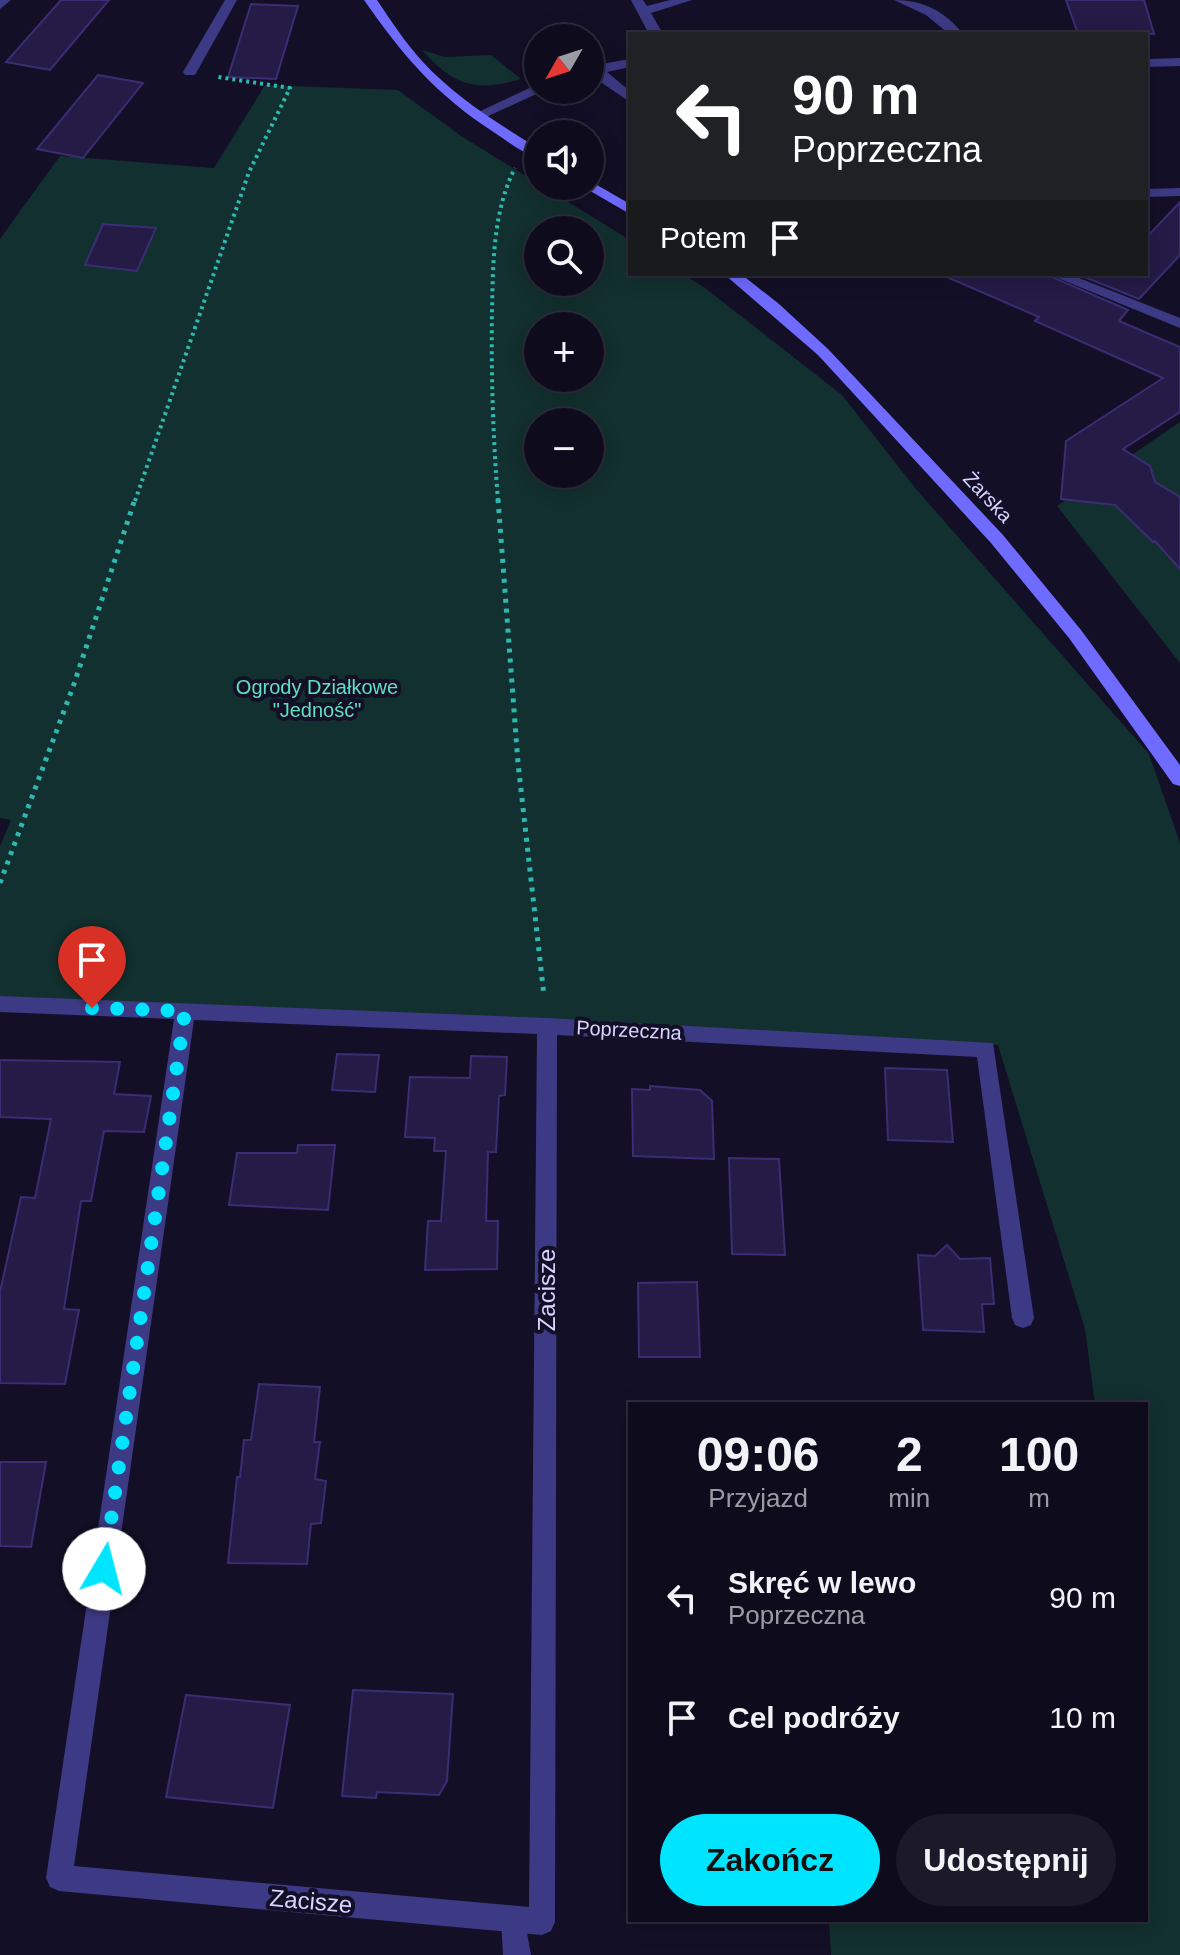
<!DOCTYPE html>
<html lang="pl">
<meta charset="utf-8">
<style>
:root{--surface:#0e0b1c;--page:#1c1929;--text:#f1f3f6;--muted:#9b9ba3;--line:#2e2b3b;--accent:#00e5ff}
body{margin:0;font-family:Helvetica,sans-serif;background:var(--page);color:var(--text);height:100vh;display:flex;flex-direction:column;font-size:30px;white-space:nowrap}
*{box-sizing:border-box;margin:0}
p{font-size:26px;color:var(--muted)}
.icon{flex:none;width:44px;height:44px;fill:none;stroke:currentColor;stroke-width:2;stroke-linecap:round;stroke-linejoin:round}
.map{position:relative;flex:1;overflow:hidden}
.side{position:absolute;left:628px;top:1402px;width:520px;height:520px;display:flex;flex-direction:column;background:var(--surface);border-radius:0px;box-shadow:0 4px 20px #0003,0 0 0 2px var(--line)}
.side>*{flex:none}
.banner{position:absolute;left:628px;top:32px;width:520px;height:244px;border-radius:0px;box-shadow:0 4px 20px #0003,0 0 0 2px var(--line);background:#202124;color:#fff;overflow:hidden}
.needle{width:52px;rotate:231deg}
.fabs{position:absolute;left:524px;top:24px;display:grid;gap:16px}
.fabs a{display:grid;place-items:center;width:80px;height:80px;border-radius:50%;background:var(--surface);box-shadow:0 4px 20px #0003,0 0 0 2px var(--line);font-size:40px}
.pin{position:absolute;display:grid;place-items:center;width:68px;height:68px;color:#fff;margin:-82px -34px;border-radius:50% 50% 50% 0;rotate:-45deg;box-shadow:0 0 8px #0007}
.pin .icon{rotate:45deg}
.me{position:absolute;width:88px;margin:-44px;rotate:8deg;stroke-linejoin:round;filter:drop-shadow(0 0 6px #0008)}
.turn{display:flex;align-items:center;gap:28px;height:168px;padding:0 32px;font-size:36px}
.turn .icon{width:104px;height:104px;stroke-width:2.5}
.turn b{display:block;font-size:56px;line-height:68px}
.then{display:flex;align-items:center;height:76px;padding:0 32px;background:#0003;gap:16px;font-size:30px}
.eta{display:flex;justify-content:space-evenly;align-items:center;height:136px;text-align:center}
.eta b{font-size:48px;font-weight:700;line-height:56px}
.action{display:flex;gap:16px;margin-top:auto;padding:16px 32px}
.action a{flex:1;height:92px;border-radius:48px;background:var(--accent);color:#111;font-size:32px;font-weight:700;line-height:92px;text-align:center}
.action a+a{background:var(--page);color:var(--text)}
ul{padding:0;list-style:none}
li{display:flex;align-items:center;gap:24px;height:120px;padding:0 32px}
li div{flex:1}
li b{display:block;font-size:30px}
li em{font-style:normal}
.map>svg:first-child{display:block}
.green{fill:#12302f;fill-rule:evenodd}
.building{fill:#241b47;stroke:#3b2d73;stroke-width:2}
.lines{fill:none;stroke-linecap:round;stroke-linejoin:round}
.path-far1{stroke:#2fb8b0;stroke-width:4;stroke-dasharray:3 4;stroke-linecap:butt}
.path{stroke:#2fb8b0;stroke-width:5;stroke-dasharray:4 6;stroke-linecap:butt}
.lane{fill:#3d3a85;fill-rule:evenodd}
.street{fill:#3d3a85;fill-rule:evenodd}
.secondary{fill:#6f6bff;fill-rule:evenodd}
.route{stroke:#00e5ff;stroke-width:14;stroke-dasharray:0 25.2}
.labels{text-anchor:middle;dominant-baseline:central;stroke-width:8;stroke-linejoin:round;paint-order:stroke}
.street-label{font-size:20px;fill:#d9d4ff;stroke:#130f26}
.park-label{font-size:20px;fill:#5fe0c0;stroke:#130f26}
.near-street-label{font-size:24px;fill:#d9d4ff;stroke:#130f26}
</style>
<div class="map">
<svg width="1180" height="1955" viewBox="0 0 1180 1955">
<rect width="100%" height="100%" fill="#130f26"/>
<g class="green">
<path d="M422 50 445 57 491 55 521 79C476 93 453 85 422 50Z"/>
<path d="M265 85 398 90 461 136 630 240V274H683L705 288 842 395 916 489 1149 754 1180 843V1955H831L829 1920H1146V1404H1095L1085 1329 998 1045 0 1001V846L11 820 0 818V239L60 156 214 168ZM538 230H590V282H538ZM538 326H590V378H538ZM538 422H590V474H538Z"/>
<polygon points="1180,422 1180,663 1057,506"/>
</g>
<g class="building">
<polygon points="61,0 109,0 50,70 6,62"/>
<polygon points="1066,0 1144,0 1154,34 1078,34"/>
<polygon points="251,4 298,6 276,79 228,77"/>
<polygon points="98,75 143,83 83,158 37,149"/>
<polygon points="1180,202 1180,255 1139,299 1077,274 1146,274 1146,238"/>
<polygon points="103,224 156,228 137,271 85,265"/>
<polygon points="940,274 1045,274 1128,310 1119,321 1180,347 1180,412 1123,449 1150,466 1155,482 1180,497 1180,569 1155,541 1153,542 1115,505 1061,499 1066,441 1163,378 1035,321 1039,317"/>
<polygon points="337,1054 379,1055 375,1092 332,1090"/>
<polygon points="471,1056 507,1057 505,1095 499,1096 496,1152 488,1152 486,1221 498,1221 497,1269 425,1270 428,1221 441,1221 446,1151 434,1151 435,1138 405,1137 410,1077 470,1078"/>
<polygon points="0,1060 120,1062 114,1094 151,1096 144,1132 104,1131 91,1201 81,1201 64,1309 79,1310 65,1384 0,1383 0,1292 21,1197 35,1198 51,1119 0,1117"/>
<polygon points="885,1068 947,1070 953,1142 888,1140"/>
<polygon points="650,1086 700,1090 712,1101 714,1159 633,1156 632,1089 650,1090"/>
<polygon points="298,1145 335,1145 328,1210 229,1205 237,1153 297,1153"/>
<polygon points="729,1158 779,1159 785,1255 732,1254"/>
<polygon points="947,1245 960,1259 990,1258 994,1304 982,1304 984,1332 923,1330 918,1255 935,1256"/>
<polygon points="697,1282 700,1357 639,1357 638,1283"/>
<polygon points="259,1384 320,1387 314,1442 320,1442 315,1479 326,1481 321,1523 311,1524 307,1564 228,1563 237,1477 240,1477 244,1440 251,1440"/>
<polygon points="0,1462 46,1462 31,1547 0,1546"/>
<polygon points="353,1690 453,1694 447,1781 439,1795 377,1792 376,1798 342,1796"/>
<polygon points="186,1695 290,1705 273,1808 166,1797"/>
</g>
<g class="lines">
<g class="path-far1">
<polyline points="135,501 249,172 290,88 218,77"/>
<path d="M498 501C493 437 491 375 492 311 493 263 493 211 515 168"/>
</g>
<g class="path">
<polyline points="498,499 518,763 544,996"/>
<polyline points="0,883 74,684 135,499"/>
</g>
<g class="lane">
<polygon points="225,0 237,0 195,75 185,75 183,72"/>
<polygon points="631,0 643,0 647,6 670,0 692,0 651,13 663,34 649,34"/>
<path d="M894 0C923 0 945 11 963 34H949L926 15Z"/>
<polygon points="1180,188 1180,196 1146,197 1146,189"/>
<polygon points="514,1907 523,1911 531,1955 503,1955 501,1920 505,1911"/>
</g>
<g class="street">
<polygon points="0,0 11,0 0,9"/>
<polygon points="1180,58 1180,66 1146,67 1146,59"/>
<polygon points="630,59 630,67 607,72 630,91 630,102 590,75 590,66"/>
<polygon points="538,84 538,90 543,91 484,118 472,115"/>
<polygon points="1048,274 1069,274 1180,318 1180,328"/>
<path d="M0 996 547 1018 993 1043 1034 1318 1031 1325 1023 1328 1015 1325 1012 1318 977 1057 557 1035 555 1922 551 1931 542 1935 59 1891 50 1887 46 1878 174 1019 0 1012ZM194 1020 537 1034 529 1907 74 1866Z"/>
</g>
<g class="secondary">
<path d="M364 0H377C391 21 405 42 422 61 455 97 497 123 538 148V158C523 153 508 142 495 133 436 95 403 56 364 0Z"/>
<polygon points="590,181 630,204 630,214 585,188 584,186 590,186"/>
<polygon points="724,274 741,274 779,304 828,349 1003,535 1081,630 1180,765 1180,786 1173,784 1069,638 991,543 818,355"/>
</g>
</g>
<g class="lines">
<polyline class="route" points="92,1008 185,1011 104,1569"/>
</g>
<g class="labels">
<g class="street-label">
<text transform="translate(988 497) rotate(47)">Żarska</text>
<text transform="translate(629 1030) rotate(3)">Poprzeczna</text>
</g>
<g class="park-label">
<text x="317" y="687">Ogrody Działkowe<tspan x="317" dy="23">"Jedność"</tspan></text>
</g>
<g class="near-street-label">
<text transform="translate(546 1290) rotate(-90)">Zacisze</text>
<text transform="translate(311 1901) rotate(5)">Zacisze</text>
</g>
</g>
</svg>
<div class="fabs">
<a><svg class="needle" viewBox="-14 -14 28 28"><path d="M0-13l5 13h-10z" fill="#e53935"/><path d="M0 13l5-13h-10z" fill="#9b9ba3"/></svg></a>
<a><svg class="icon" aria-label="sound" viewBox="0 0 24 24"><path d="M4 9h4l5-4v14l-5-4H4zM17 9q2 3 0 6"/></svg></a>
<a><svg class="icon" aria-label="search" viewBox="0 0 24 24"><circle cx="10" cy="10" r="6"/><path d="M15 15l6 6"/></svg></a>
<a>+</a>
<a>−</a>
</div>
<div class="pin" style="left:92px;top:1008px;background:#d93025"><svg class="icon" aria-label="arrive" viewBox="0 0 24 24"><path d="M6 21V4h12l-3 4 3 4H6"/></svg></div>
<svg class="me" style="left:104px;top:1569px" viewBox="-20 -20 40 40"><circle r="19" fill="#fff"/><path d="M0-13L10 11 0 6-10 11z" fill="#00e5ff"/></svg>
<div class="banner">
<div class="turn"><svg class="icon" aria-label="left" viewBox="0 0 24 24"><path d="M17 20v-9H6M10 6l-5 5 5 5"/></svg><div><b>90 m</b>Poprzeczna</div></div>
<div class="then">Potem<svg class="icon" aria-label="arrive" viewBox="0 0 24 24"><path d="M6 21V4h12l-3 4 3 4H6"/></svg></div>
</div>
<section class="side">
<div class="eta">
<div><b>09:06</b><p>Przyjazd</p></div>
<div><b>2</b><p>min</p></div>
<div><b>100</b><p>m</p></div>
</div>
<ul>
<li><svg class="icon" aria-label="left" viewBox="0 0 24 24"><path d="M17 20v-9H6M10 6l-5 5 5 5"/></svg><div><b>Skręć w lewo</b><p>Poprzeczna</p></div><em>90 m</em></li>
<li><svg class="icon" aria-label="arrive" viewBox="0 0 24 24"><path d="M6 21V4h12l-3 4 3 4H6"/></svg><div><b>Cel podróży</b></div><em>10 m</em></li>
</ul>
<div class="action"><a>Zakończ</a><a>Udostępnij</a></div>
</section>
</div>
